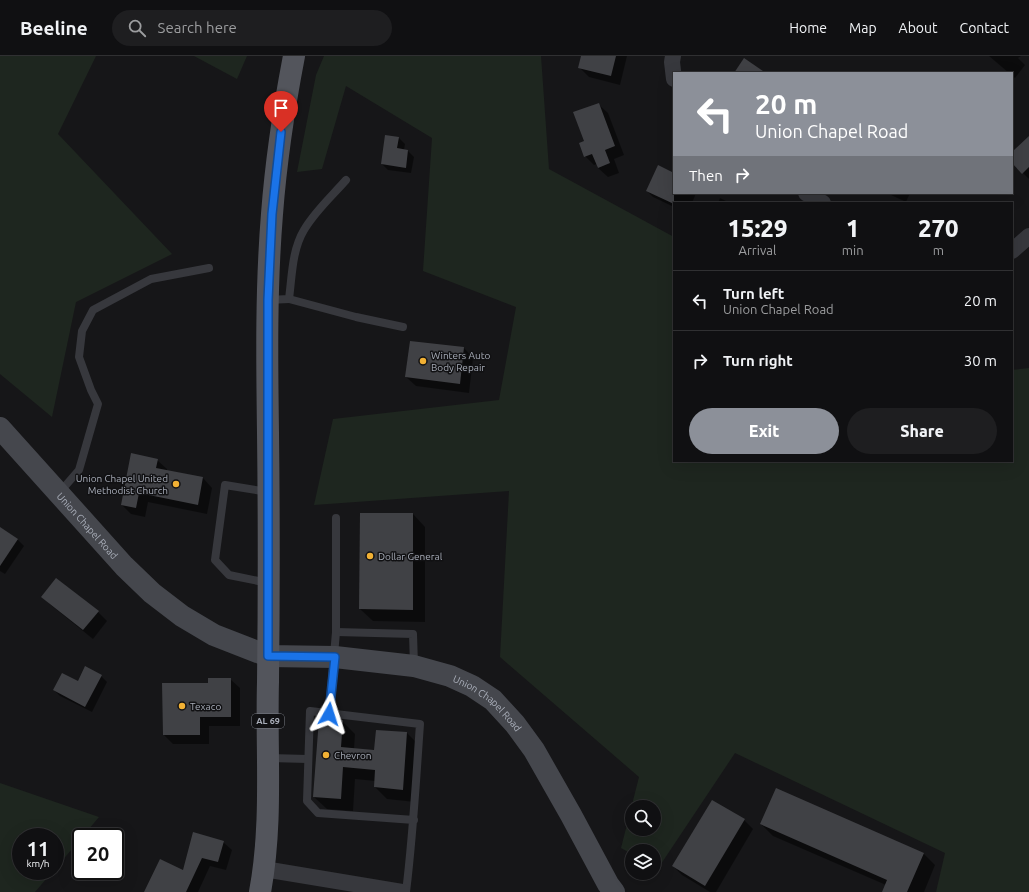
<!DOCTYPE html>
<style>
:root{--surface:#101012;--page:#1e1e20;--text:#f1f3f6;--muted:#9c9d9f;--line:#303032;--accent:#8c9099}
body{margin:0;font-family:Ubuntu,sans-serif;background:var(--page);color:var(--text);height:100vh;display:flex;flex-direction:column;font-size:15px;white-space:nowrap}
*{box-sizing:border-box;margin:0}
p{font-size:13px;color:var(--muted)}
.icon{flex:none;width:22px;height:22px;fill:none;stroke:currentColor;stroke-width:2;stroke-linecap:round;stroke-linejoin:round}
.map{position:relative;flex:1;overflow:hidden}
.sheet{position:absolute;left:673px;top:146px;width:340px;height:260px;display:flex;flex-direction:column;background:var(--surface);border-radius:0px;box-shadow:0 4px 16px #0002,0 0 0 1px var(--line)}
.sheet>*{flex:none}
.hud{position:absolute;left:673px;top:16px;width:340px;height:122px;border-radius:0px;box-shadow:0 4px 16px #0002,0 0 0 1px var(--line);background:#8c9099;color:#fff;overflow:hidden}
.tools{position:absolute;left:625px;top:744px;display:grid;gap:8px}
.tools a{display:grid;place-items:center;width:36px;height:36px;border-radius:50%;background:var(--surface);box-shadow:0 4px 16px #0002,0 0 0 1px var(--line);font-size:20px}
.speed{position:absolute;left:12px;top:772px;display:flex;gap:8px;font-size:20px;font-weight:700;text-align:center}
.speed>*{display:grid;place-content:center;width:52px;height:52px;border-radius:50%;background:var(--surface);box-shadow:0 4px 16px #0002,0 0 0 1px var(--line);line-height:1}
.speed small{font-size:10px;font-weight:400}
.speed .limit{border:2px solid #111;border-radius:6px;background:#fff;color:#111}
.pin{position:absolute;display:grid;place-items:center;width:34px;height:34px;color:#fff;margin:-41px -17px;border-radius:50% 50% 50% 0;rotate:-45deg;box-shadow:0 0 4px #0007}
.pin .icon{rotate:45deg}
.me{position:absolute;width:44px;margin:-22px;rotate:6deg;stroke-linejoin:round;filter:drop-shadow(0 0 3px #0008)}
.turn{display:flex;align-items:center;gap:14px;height:84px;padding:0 16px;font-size:18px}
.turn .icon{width:52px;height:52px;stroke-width:2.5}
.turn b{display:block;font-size:28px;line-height:34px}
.then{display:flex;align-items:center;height:38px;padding:0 16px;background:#0003;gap:8px;font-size:15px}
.eta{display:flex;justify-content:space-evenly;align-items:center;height:68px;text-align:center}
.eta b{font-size:24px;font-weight:800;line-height:28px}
.cta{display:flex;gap:8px;margin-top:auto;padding:8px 16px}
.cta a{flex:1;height:46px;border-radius:24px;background:var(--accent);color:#fff;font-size:16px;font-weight:800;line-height:46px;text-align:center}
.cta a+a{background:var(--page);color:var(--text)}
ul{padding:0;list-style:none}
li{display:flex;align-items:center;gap:12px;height:60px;padding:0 16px;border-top:1px solid var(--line)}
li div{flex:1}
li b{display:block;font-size:15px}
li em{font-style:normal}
header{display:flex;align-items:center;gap:24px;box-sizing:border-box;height:56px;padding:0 20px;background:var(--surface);border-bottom:1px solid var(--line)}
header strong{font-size:19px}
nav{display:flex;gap:22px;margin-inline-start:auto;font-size:14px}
.search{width:280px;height:36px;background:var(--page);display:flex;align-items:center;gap:10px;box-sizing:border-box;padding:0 14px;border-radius:22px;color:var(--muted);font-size:15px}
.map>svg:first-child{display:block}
.green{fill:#1e261f;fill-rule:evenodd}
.shadow{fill:#0007}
.building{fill:#404145}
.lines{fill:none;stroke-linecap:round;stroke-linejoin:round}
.lane{stroke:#37383d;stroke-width:8}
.street{stroke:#37383d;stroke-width:16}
.secondary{stroke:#45474d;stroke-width:22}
.primary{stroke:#53555c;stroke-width:22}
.route-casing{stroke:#114b97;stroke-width:10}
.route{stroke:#1a73e8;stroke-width:7}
.poi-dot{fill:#f2b134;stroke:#111113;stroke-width:1.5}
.labels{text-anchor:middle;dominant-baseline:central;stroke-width:3;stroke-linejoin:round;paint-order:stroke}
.shield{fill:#111113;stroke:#7b7e86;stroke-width:1}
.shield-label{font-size:9px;font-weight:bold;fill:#a8adb8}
.poi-label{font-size:10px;fill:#a8adb8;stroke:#111113;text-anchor:start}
.street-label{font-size:10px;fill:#a8adb8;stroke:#111113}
</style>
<header>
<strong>Beeline</strong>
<div class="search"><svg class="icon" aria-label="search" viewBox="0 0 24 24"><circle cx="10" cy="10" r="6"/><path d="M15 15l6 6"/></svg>Search here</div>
<nav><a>Home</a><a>Map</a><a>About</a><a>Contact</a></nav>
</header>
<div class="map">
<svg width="1029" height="836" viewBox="0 0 1029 836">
<rect width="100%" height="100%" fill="#161618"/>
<g class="green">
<polygon points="0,0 96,0 58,78 172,198 76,246 52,361 0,318"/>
<polygon points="194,0 247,0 237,23"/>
<path d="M324 0H541L549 113 674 181V405H1012V314L1029 312V836H936L945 797 735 697 659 811 654 809V795H632V798L621 792 639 721 500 601 509 435 314 449 333 363 499 344 516 251 423 215 432 82 346 30 322 113 297 116 316 19ZM632 751H654V773H632Z"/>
<polygon points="0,727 99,761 55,813 55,781 21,781 21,815 53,815 35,836 0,836"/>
</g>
<g class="shadow">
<polygon points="582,0 627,0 620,29 589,21 579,11"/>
<polygon points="989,0 1021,0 1018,2 1025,9 1015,22 1012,19 1012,17 1009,17"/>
<polygon points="598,48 608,57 624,99 614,103 619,117 608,121 598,112 597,108 594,109 585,100 585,86"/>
<polygon points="399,82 405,88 404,94 408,95 414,101 411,117 388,114 382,108"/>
<polygon points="1029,82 1029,123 1012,106 1012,98"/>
<polygon points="674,118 674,137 696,137 692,147 674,147 674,151 653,141 647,135"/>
<polygon points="887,137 910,137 906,146"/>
<polygon points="720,142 730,147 718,147"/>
<polygon points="464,292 473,302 469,337 416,330 406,321"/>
<polygon points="157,404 167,413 167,415 203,422 212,432 207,458 148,446 145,461 131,458 122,449"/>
<polygon points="413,458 425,471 425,566 373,565 360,553"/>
<polygon points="0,472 18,484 24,490 5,518 0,515"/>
<polygon points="42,541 98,556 107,565 93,583 52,550"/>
<polygon points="101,620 107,626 92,656 60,640 54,634"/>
<polygon points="230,623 240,632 240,670 209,670 209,688 173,688 164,679"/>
<polygon points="342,665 355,678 354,693 375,695 407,677 419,689 415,746 387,743 375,731 375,725 355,723 353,755 327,753 314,741"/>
<polygon points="744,764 753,773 716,836 710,836 682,819 673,810"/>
<polygon points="761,768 923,797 935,809 924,836 883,836 886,829 773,780"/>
<polygon points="223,786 232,794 226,814 210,810 198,836 145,836 183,815"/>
</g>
<g class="building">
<polygon points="581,0 616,0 611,20 578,12"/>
<polygon points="744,2 766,17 734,17"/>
<polygon points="599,47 615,90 605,94 610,107 598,112 592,98 584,101 579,87 584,85 573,56"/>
<polygon points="385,79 399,81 397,92 408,94 406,112 381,108"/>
<polygon points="1029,80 1029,111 1022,118 1012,107 1012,96"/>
<polygon points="658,109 674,117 674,148 646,135"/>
<polygon points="410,285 464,291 460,328 405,321"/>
<polygon points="131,397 158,403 156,412 203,421 198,449 139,437 136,452 121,449"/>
<polygon points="360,457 413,457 413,554 359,553"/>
<polygon points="0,471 18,483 0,510"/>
<polygon points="56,522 99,555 83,574 41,541"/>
<polygon points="85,610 102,619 85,651 53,634 62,617 78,625"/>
<polygon points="208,622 231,622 231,661 200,661 200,679 163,679 162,627 208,627"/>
<polygon points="319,663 343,664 341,691 374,694 376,674 407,676 403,734 374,731 375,714 343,711 341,743 313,741"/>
<polygon points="776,732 924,797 907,836 882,836 887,824 760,768"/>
<polygon points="712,744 745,763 705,830 672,810"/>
<polygon points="193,776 224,785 218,806 202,802 186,836 144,836 160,803 183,814"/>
</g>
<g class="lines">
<g class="lane">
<polyline points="289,243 356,261 403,271"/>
<path d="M268 244 289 243C292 220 292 194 304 174 315 155 332 140 346 124"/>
<polyline points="60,436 79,414 98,348 91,334 79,301 82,275 93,254 151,223 209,212"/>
<polyline points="268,436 225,429 215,504 229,519 268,527"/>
<polyline points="336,576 413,578 414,609"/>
<polyline points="329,657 336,576 336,462"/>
<polyline points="269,702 308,703"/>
<path d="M406 836C413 780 416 724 420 668L310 655 307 745 318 757 414 764"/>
</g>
<g class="street">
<polyline points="673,0 672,6 674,23"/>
<polyline points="806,137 823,147"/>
<polyline points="1012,195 1029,180"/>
<polyline points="264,813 402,836"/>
</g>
<path class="secondary" id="s1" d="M0 372 124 510 152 537 182 560 214 579 268 600 335 601 414 610 450 620 472 630 493 644 515 668 534 694 571 759 608 828 614 836"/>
<path class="primary" d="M260 836C273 766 266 696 268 626 269 543 269 460 268 377 267 304 266 231 272 158 276 105 284 52 294 0"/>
</g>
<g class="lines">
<g class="route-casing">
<polyline id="route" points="281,76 272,158 268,244 268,600 335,601 329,658"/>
</g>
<use href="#route" class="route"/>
</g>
<g class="poi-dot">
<circle cx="423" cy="305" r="4"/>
<circle cx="176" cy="428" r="4"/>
<circle cx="370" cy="500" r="4"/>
<circle cx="182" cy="650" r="4"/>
<circle cx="326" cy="699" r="4"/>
</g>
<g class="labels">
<rect class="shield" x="252" y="658" width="32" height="14" rx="3"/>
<g class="shield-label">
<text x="268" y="665">AL 69</text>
</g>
<g class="poi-label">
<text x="431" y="299">Winters Auto<tspan x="431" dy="12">Body Repair</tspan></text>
<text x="168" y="422" text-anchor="end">Union Chapel United<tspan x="168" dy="12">Methodist Church</tspan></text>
<text x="378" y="500">Dollar General</text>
<text x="190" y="650">Texaco</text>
<text x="334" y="699">Chevron</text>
</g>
<g class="street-label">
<text stroke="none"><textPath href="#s1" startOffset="131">Union Chapel Road</textPath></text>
<text stroke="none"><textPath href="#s1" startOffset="588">Union Chapel Road</textPath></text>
</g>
</g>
</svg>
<div class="tools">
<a><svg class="icon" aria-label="search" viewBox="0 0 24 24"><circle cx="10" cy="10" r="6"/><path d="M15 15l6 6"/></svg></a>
<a><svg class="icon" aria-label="layers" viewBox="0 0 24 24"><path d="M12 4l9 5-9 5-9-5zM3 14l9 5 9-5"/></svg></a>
</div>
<div class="speed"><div>11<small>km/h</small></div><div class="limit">20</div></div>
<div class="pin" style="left:281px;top:76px;background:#d93025"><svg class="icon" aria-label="arrive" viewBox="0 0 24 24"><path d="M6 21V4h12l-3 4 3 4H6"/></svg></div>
<svg class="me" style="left:329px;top:658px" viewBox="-20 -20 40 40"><path d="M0-17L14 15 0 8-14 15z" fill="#1a73e8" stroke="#fff" stroke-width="4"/></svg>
<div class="hud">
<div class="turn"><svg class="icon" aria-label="left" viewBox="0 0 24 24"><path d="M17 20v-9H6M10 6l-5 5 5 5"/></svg><div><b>20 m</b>Union Chapel Road</div></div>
<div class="then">Then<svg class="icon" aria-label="right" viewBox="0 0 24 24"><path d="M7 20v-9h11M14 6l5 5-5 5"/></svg></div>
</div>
<section class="sheet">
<div class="eta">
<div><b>15:29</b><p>Arrival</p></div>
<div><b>1</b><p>min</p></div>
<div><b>270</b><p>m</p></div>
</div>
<ul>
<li><svg class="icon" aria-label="left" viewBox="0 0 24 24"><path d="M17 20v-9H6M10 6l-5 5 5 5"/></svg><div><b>Turn left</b><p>Union Chapel Road</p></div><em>20 m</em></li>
<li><svg class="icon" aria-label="right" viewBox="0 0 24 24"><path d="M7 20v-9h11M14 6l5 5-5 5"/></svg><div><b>Turn right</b></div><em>30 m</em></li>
</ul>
<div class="cta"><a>Exit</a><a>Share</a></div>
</section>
</div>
